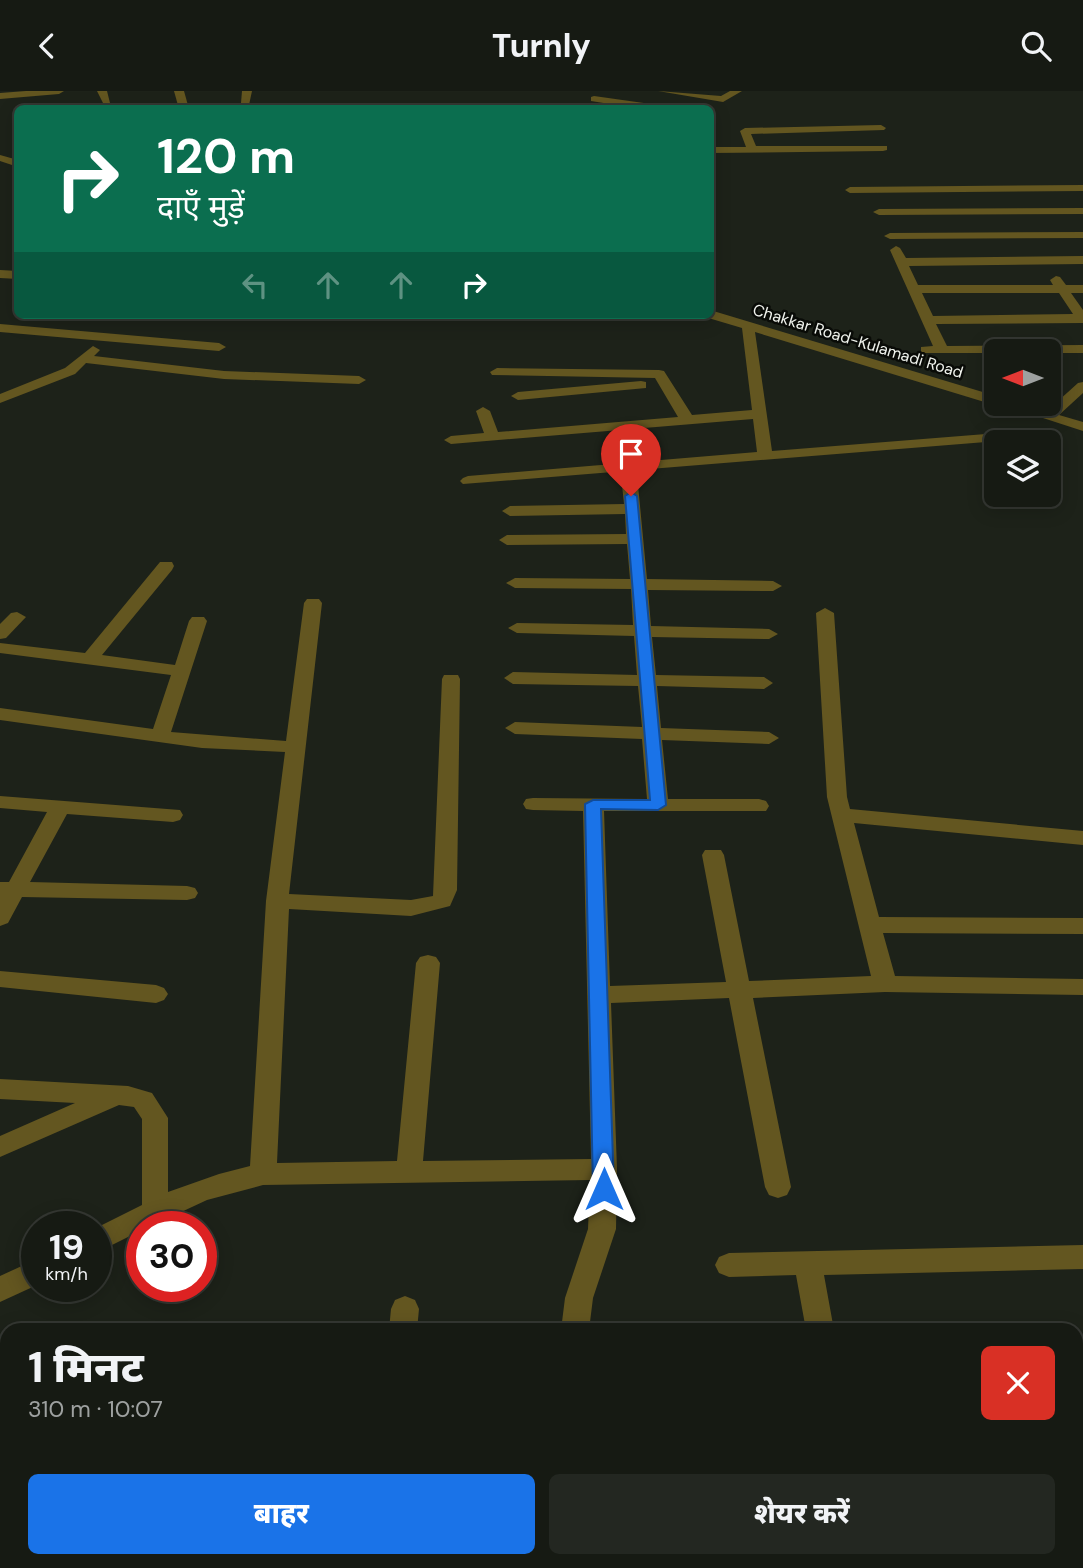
<!DOCTYPE html>
<html lang="hi">
<meta charset="utf-8">
<style>
:root{--surface:#161a13;--page:#232721;--text:#f1f3f6;--muted:#9ea1a0;--line:#353833;--accent:#1a73e8}
body{margin:0;font-family:"DM Sans","Noto Sans Devanagari",sans-serif;background:var(--page);color:var(--text);height:100vh;display:flex;flex-direction:column;font-size:26px;white-space:nowrap}
*{box-sizing:border-box;margin:0}
p{font-size:23px;color:var(--muted)}
.icon{flex:none;width:38px;height:38px;fill:none;stroke:currentColor;stroke-width:2;stroke-linecap:round;stroke-linejoin:round}
.map{position:relative;flex:1;overflow:hidden}
.panel{position:absolute;left:0px;top:1232px;width:1083px;height:245px;display:flex;flex-direction:column;background:var(--surface);border-radius:21px 21px 0 0;box-shadow:0 4px 18px #0003,0 0 0 2px var(--line)}
.panel>*{flex:none}
.hud{position:absolute;left:14px;top:14px;width:700px;height:214px;border-radius:10px;box-shadow:0 4px 18px #0003,0 0 0 2px var(--line);background:#0b6e4f;color:#fff;overflow:hidden}
.needle{width:46px;rotate:270deg}
.fabs{position:absolute;left:984px;top:248px;display:grid;gap:14px}
.fabs a{display:grid;place-items:center;width:77px;height:77px;border-radius:10px;background:var(--surface);box-shadow:0 4px 18px #0003,0 0 0 2px var(--line);font-size:35px}
.speed{position:absolute;left:21px;top:1120px;display:flex;gap:14px;font-size:35px;font-weight:700;text-align:center}
.speed>*{display:grid;place-content:center;width:91px;height:91px;border-radius:50%;background:var(--surface);box-shadow:0 4px 18px #0003,0 0 0 2px var(--line);line-height:1}
.speed small{font-size:18px;font-weight:400}
.speed .limit{border:10px solid #d22;background:#fff;color:#111}
.pin{position:absolute;display:grid;place-items:center;width:60px;height:60px;color:#fff;margin:-72px -30px;border-radius:50% 50% 50% 0;rotate:-45deg;box-shadow:0 0 7px #0007}
.pin .icon{rotate:45deg}
.me{position:absolute;width:77px;margin:-38px;rotate:0deg;stroke-linejoin:round;filter:drop-shadow(0 0 5px #0008)}
.turn{display:flex;align-items:center;gap:24px;height:147px;padding:0 28px;font-size:32px}
.turn .icon{width:91px;height:91px;stroke-width:2.5}
.turn b{display:block;font-size:49px;line-height:60px}
.lanes{display:flex;align-items:center;height:66px;padding:0 28px;background:#0003;justify-content:center;gap:35px;direction:ltr}
.lanes .off{opacity:.35}
.round{display:grid;place-items:center;flex:none;width:74px;height:74px;border-radius:10px;background:var(--page)}
.head{display:flex;align-items:center;justify-content:space-between;height:119px;padding:0 28px}
h1{font-size:42px;font-weight:800;line-height:52px}
.button{display:flex;gap:14px;margin-top:auto;padding:14px 28px}
.button a{flex:1;height:80px;border-radius:10px;background:var(--accent);color:#fff;font-size:28px;font-weight:800;line-height:80px;text-align:center}
.button a+a{background:var(--page);color:var(--text)}
header{display:flex;justify-content:space-between;align-items:center;height:91px;padding:0 28px;background:var(--surface);font-size:32px;font-weight:800}
.map>svg:first-child{display:block}
.lines{fill:none;stroke-linecap:round;stroke-linejoin:round}
.minor{fill:#635620;fill-rule:evenodd}
.route{fill:#1a73e8;stroke:#114b97;stroke-width:2}
.labels{text-anchor:middle;dominant-baseline:central;stroke-width:5;stroke-linejoin:round;paint-order:stroke}
.far-street-label{font-size:16px;fill:#f0f3ed;stroke:#090b07}
</style>
<header><svg class="icon" aria-label="back" viewBox="0 0 24 24"><path d="M15 5l-7 7 7 7"/></svg>Turnly<svg class="icon" aria-label="search" viewBox="0 0 24 24"><circle cx="10" cy="10" r="6"/><path d="M15 15l6 6"/></svg></header>
<div class="map">
<svg width="1083" height="1477" viewBox="0 0 1083 1477">
<rect width="100%" height="100%" fill="#1d2219"/>
<g class="lines">
<g class="minor">
<polygon points="26,0 64,0 59,3 0,8 0,2"/>
<polygon points="97,0 107,0 111,16 105,16"/>
<polygon points="174,0 184,0 189,18 179,18"/>
<polygon points="242,0 252,0 249,14 241,12"/>
<polygon points="658,0 721,5 730,0 742,0 723,11"/>
<polygon points="594,5 665,15 669,18 641,18 591,10 591,6"/>
<polygon points="881,34 886,37 884,39 751,43 756,55 887,55 887,59 883,60 710,62 710,56 746,56 740,40 745,37"/>
<polygon points="0,64 18,69 18,76 0,70"/>
<polygon points="1083,94 1083,100 850,102 845,99 850,96"/>
<polygon points="1083,117 1083,123 879,124 873,121 879,118"/>
<polygon points="1083,141 1083,147 890,148 884,145 890,142"/>
<path d="M896 155 900 157 906 167 1083 165V173L909 175 918 194H1053L1050 189 1056 185 1060 186 1066 194H1083V202H1071L1083 219V232L936 233 947 255 1083 254V262H921V256L933 255 890 159ZM922 202H1059L1073 223 933 225Z"/>
<polygon points="0,179 18,180 18,188 0,187"/>
<polygon points="710,219 996,305 996,313 1000,313 991,313 755,241 772,360 986,343 993,347 986,351 463,393 460,390 463,387 468,385 757,361 753,328 451,353 444,349 451,345 484,342 476,320 483,316 490,320 498,341 678,326 655,287 492,284 490,281 497,277 659,279 664,280 692,324 752,319 742,237 705,226 710,224"/>
<polygon points="0,233 219,252 226,256 219,260 0,241"/>
<polygon points="93,255 100,259 94,265 224,280 359,285 366,289 359,293 224,288 86,272 75,283 0,312 0,303 65,277"/>
<polygon points="641,290 646,291 646,297 518,309 511,305 518,301"/>
<polygon points="1083,291 1083,302 1059,324 1083,331 1083,340 1000,313 1023,313 1047,320 1078,292"/>
<polygon points="630,389 638,394 647,488 773,490 782,495 773,500 648,499 651,535 769,538 778,543 769,548 652,546 656,584 764,586 773,592 764,598 657,595 661,637 769,641 779,647 769,653 662,649 668,708 759,708 766,710 769,715 766,720 604,720 610,895 726,891 702,764 705,759 721,759 724,764 749,890 871,885 827,706 816,522 825,517 834,522 847,706 850,718 1083,740 1083,754 854,732 879,826 1083,827 1083,843 883,842 895,885 1083,888 1083,904 885,901 753,907 791,1096 787,1104 778,1107 769,1104 765,1096 729,907 611,912 617,1078 616,1138 593,1207 589,1239 561,1239 565,1207 588,1138 590,1089 263,1094 207,1109 149,1136 142,1136 142,1139 96,1162 96,1137 142,1114 142,1028 134,1016 119,1014 0,1066 0,1045 75,1012 0,1008 0,988 128,995 152,1002 168,1027 168,1101 219,1083 250,1075 266,810 285,661 202,657 0,629 0,617 153,638 171,584 0,562 0,552 85,562 160,471 172,471 174,475 172,479 102,564 175,574 189,530 192,526 204,526 207,530 171,641 286,650 304,512 307,508 319,508 322,512 289,803 411,809 433,805 442,588 444,584 458,584 460,588 457,799 450,815 411,825 289,818 277,1072 397,1070 416,872 420,866 428,864 436,866 440,872 423,1070 591,1068 583,720 533,719 526,718 523,713 526,708 533,707 647,708 642,648 515,643 505,637 515,631 642,636 638,595 513,593 504,587 513,581 637,584 634,545 517,542 508,537 517,532 633,534 631,498 515,497 506,492 515,487 630,488 627,453 507,454 499,449 507,444 626,443 625,423 510,425 502,420 510,415 624,413 622,394"/>
<polygon points="17,521 26,526 6,547 0,548 0,533 11,522"/>
<polygon points="0,705 180,719 183,724 180,729 173,731 67,723 30,791 187,795 195,797 198,802 195,807 187,809 22,806 8,832 0,835 0,791 9,791 47,721 0,717"/>
<polygon points="0,880 156,894 164,897 168,903 164,909 156,912 0,896"/>
<polygon points="1083,1154 1083,1178 824,1184 834,1239 806,1239 796,1184 729,1186 719,1182 715,1174 719,1166 729,1162"/>
<polygon points="37,1168 37,1194 0,1211 0,1185"/>
<polygon points="405,1205 415,1209 419,1218 417,1239 389,1239 391,1218 395,1209"/>
<rect x="1076" y="1318" width="7" height="28"/>
<polygon points="48,1470 87,1470 84,1477 45,1477"/>
<rect x="365" y="1470" width="32" height="7"/>
<polygon points="430,1470 470,1470 467,1477 427,1477"/>
<polygon points="850,1470 882,1470 884,1477 852,1477"/>
</g>
</g>
<polygon class="route" points="631,401 637,405 666,714 658,719 601,718 614,1098 611,1104 604,1107 596,1104 593,1098 585,713 593,709 650,709 625,405"/>
<g class="labels">
<g class="far-street-label">
<text transform="translate(858 250) rotate(17)">Chakkar Road-Kulamadi Road</text>
</g>
</g>
</svg>
<div class="fabs">
<a><svg class="needle" viewBox="-14 -14 28 28"><path d="M0-13l5 13h-10z" fill="#e53935"/><path d="M0 13l5-13h-10z" fill="#9ea1a0"/></svg></a>
<a><svg class="icon" aria-label="layers" viewBox="0 0 24 24"><path d="M12 4l9 5-9 5-9-5zM3 14l9 5 9-5"/></svg></a>
</div>
<div class="speed"><div>19<small>km/h</small></div><div class="limit">30</div></div>
<div class="pin" style="left:631px;top:405px;background:#d93025"><svg class="icon" aria-label="arrive" viewBox="0 0 24 24"><path d="M6 21V4h12l-3 4 3 4H6"/></svg></div>
<svg class="me" style="left:604px;top:1098px" viewBox="-20 -20 40 40"><path d="M0-17L14 15 0 8-14 15z" fill="#1a73e8" stroke="#fff" stroke-width="4"/></svg>
<div class="hud">
<div class="turn"><svg class="icon" aria-label="right" viewBox="0 0 24 24"><path d="M7 20v-9h11M14 6l5 5-5 5"/></svg><div><b>120 m</b>दाएँ मुड़ें</div></div>
<div class="lanes"><svg class="icon off" aria-label="left" viewBox="0 0 24 24"><path d="M17 20v-9H6M10 6l-5 5 5 5"/></svg><svg class="icon off" aria-label="ahead" viewBox="0 0 24 24"><path d="M12 20V5M6 11l6-6 6 6"/></svg><svg class="icon off" aria-label="ahead" viewBox="0 0 24 24"><path d="M12 20V5M6 11l6-6 6 6"/></svg><svg class="icon" aria-label="right" viewBox="0 0 24 24"><path d="M7 20v-9h11M14 6l5 5-5 5"/></svg></div>
</div>
<section class="panel">
<div class="head"><div><h1>1 मिनट</h1><p>310 m · 10:07</p></div><a class="round" style="background:#d93025;color:#fff"><svg class="icon" aria-label="close" viewBox="0 0 24 24"><path d="M6 6l12 12M18 6L6 18"/></svg></a></div>
<div class="button"><a>बाहर</a><a>शेयर करें</a></div>
</section>
</div>
